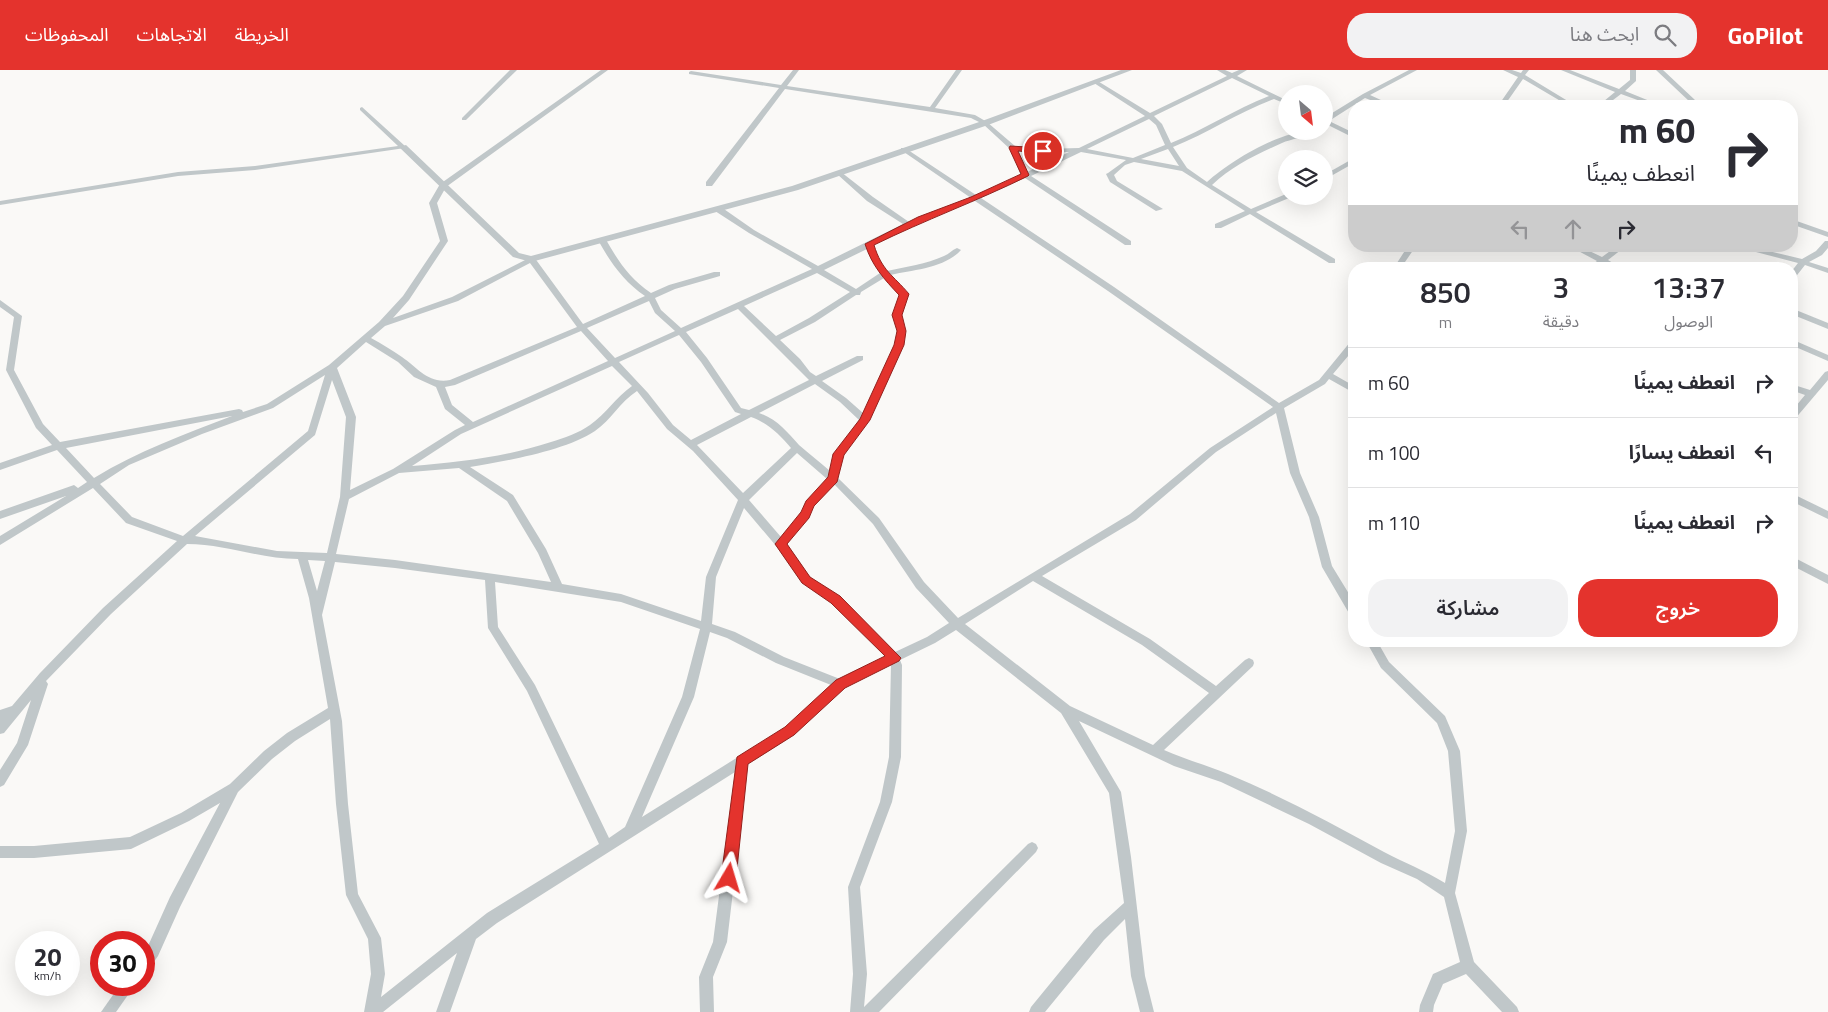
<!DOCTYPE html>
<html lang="ar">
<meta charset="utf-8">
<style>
:root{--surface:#fff;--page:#f2f2f3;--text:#2b2b33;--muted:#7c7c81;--line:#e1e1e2;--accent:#e4332d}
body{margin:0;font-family:"Titillium Web","Noto Sans Arabic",sans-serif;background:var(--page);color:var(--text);direction:rtl;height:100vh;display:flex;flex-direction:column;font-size:19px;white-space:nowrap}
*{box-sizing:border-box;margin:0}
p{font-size:16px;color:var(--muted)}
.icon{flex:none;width:28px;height:28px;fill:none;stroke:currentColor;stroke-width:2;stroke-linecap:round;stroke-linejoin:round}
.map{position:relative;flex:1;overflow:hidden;direction:ltr}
.side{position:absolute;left:1348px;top:192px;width:450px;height:385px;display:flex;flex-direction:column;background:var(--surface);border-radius:20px;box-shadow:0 5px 20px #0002;direction:rtl}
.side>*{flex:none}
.hud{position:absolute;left:1348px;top:30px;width:450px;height:152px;border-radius:20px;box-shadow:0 5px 20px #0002;direction:rtl;background:#fff;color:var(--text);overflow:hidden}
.needle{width:32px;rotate:152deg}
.controls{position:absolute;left:1278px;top:15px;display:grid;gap:10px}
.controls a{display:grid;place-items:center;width:55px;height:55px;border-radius:50%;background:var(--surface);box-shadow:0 5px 20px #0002;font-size:25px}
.speed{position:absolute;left:15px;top:861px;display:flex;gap:10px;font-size:25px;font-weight:700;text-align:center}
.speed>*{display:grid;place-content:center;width:65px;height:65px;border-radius:50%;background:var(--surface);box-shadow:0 5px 20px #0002;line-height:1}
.speed small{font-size:12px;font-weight:400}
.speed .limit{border:8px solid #d22;background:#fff;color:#111}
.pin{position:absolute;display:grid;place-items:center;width:42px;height:42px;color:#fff;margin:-21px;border:2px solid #fff;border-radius:50%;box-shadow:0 1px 5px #0007}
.me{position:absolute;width:55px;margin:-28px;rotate:7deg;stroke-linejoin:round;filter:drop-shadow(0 0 4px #0008)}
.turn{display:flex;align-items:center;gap:18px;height:105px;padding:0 20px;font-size:22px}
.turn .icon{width:65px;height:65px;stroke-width:2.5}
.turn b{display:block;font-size:35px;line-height:42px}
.lanes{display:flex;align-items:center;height:48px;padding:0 20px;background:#0003;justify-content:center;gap:25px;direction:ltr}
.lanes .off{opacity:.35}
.eta{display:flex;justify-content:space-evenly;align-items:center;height:85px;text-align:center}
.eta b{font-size:30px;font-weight:600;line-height:35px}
.button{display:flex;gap:10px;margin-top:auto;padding:10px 20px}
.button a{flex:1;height:58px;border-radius:20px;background:var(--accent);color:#fff;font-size:20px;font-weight:600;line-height:58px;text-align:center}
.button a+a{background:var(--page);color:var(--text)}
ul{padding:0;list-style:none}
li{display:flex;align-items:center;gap:15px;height:70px;padding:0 20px;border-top:1px solid var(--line)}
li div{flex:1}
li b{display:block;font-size:19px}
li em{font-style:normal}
header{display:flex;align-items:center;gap:30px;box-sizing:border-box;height:70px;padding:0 25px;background:var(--accent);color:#fff}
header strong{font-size:24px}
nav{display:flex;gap:28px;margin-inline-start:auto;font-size:18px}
.search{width:350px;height:45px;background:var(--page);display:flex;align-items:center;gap:12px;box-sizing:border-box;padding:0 18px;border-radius:20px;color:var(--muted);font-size:19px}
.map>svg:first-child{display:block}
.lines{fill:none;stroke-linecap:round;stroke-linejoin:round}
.minor{fill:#c0c7c9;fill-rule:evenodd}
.tertiary{fill:#c0c7c9;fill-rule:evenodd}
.route{fill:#e4332d;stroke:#94211d}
</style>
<header>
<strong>GoPilot</strong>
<div class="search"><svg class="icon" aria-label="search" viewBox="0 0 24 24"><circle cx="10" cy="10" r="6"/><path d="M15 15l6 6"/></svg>ابحث هنا</div>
<nav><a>الخريطة</a><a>الاتجاهات</a><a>المحفوظات</a></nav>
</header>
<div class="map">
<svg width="1828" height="942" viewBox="0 0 1828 942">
<rect width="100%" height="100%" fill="#faf9f7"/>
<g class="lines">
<g class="minor">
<polygon points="510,0 517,0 466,50 462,50 462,48"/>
<path d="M601 0H608L446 117 437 133 448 171 409 230 393 248 452 227 531 187H534L583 254 645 226C624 212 610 192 598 170L602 168H605C618 191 629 208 651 223L669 215 714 202H720V206L675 219 655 228 661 240 681 258 812 199 749 163 715 141V137H721L754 160 818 196 903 154 867 131 837 104V102H841L873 127 909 152 971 128 901 80V78H905L976 125 1021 105 1010 79 983 54 971 48 785 19 712 116H706V112L779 18 689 4V2L691 1 781 15 793 0H799L787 16 930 37 956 0H962L935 38 975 45 987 52 1015 76 1043 79 1079 78 1145 46 1094 13 1093 12 1096 10 1150 43 1227 6 1217 0H1225L1232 3 1239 0H1247L1237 6 1286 30V34L1274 29C1239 42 1208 63 1173 77L1187 98 1207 112C1230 91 1280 61 1311 61 1304 68 1291 69 1282 73 1257 84 1232 96 1212 115L1251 139 1286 124V126H1289V128L1256 142 1335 189V193H1329L1250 144 1221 158H1215V154L1245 141 1182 101 1134 92 1125 95 1114 105 1117 111 1163 139 1156 141 1110 112 1106 104 1108 103 1126 90 1081 82 1031 106 1131 171V175H1125L1025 108 981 128 1114 217 1279 333 1319 310 1351 271 1354 270V279L1333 304 1354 316V323L1329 309 1325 314 1284 338 1300 403 1319 447 1332 496 1354 532V546L1350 545 1322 497 1309 447 1290 403 1276 343 1216 382 1136 450 1042 506 1150 569 1216 616 1245 590 1249 588 1253 590 1254 593 1253 596 1164 680C1184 689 1206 695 1228 704 1281 726 1333 754 1384 782 1405 793 1424 800 1445 813L1455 761 1448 681 1437 653 1381 598 1366 571H1377L1389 592 1445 646 1460 681 1467 761 1455 823 1474 892 1517 937 1519 942H1502L1466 904 1443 914 1434 935 1433 942H1419L1420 935 1433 904 1460 892 1444 827 1417 809 1381 793 1309 754 1221 712 1174 696 1079 651 1121 722 1131 787 1145 906 1154 942H1140L1131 906 1125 849 1104 870 1045 942H1029L1031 937 1094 860 1124 833 1109 723 1061 643 956 560 935 573 900 590 902 595 901 687 892 732 860 817 867 904 864 937 1028 774 1032 772 1036 774 1038 778 1036 782 879 942H850L853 904 848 817 880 732 889 687 891 594 844 617 794 665 748 694 727 872 713 907 714 942H700L699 907 713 872 735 702 497 853 476 869 450 942H436L457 883 383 942H364L371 904 368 869 346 825 336 734 330 649 295 671 272 689 238 722 180 837 158 886 149 899 144 901V883L148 876 170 827 220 733 189 751 131 779 34 788H0V776H34L130 767 181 743 230 714 264 681 287 663 328 638 309 528 298 489C260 489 225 474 187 474L111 544 46 611 48 614 28 675 4 715 0 717V700L17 673 31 630 4 663 0 664V640L12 636 40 603 103 538 177 471 126 453 93 418 0 475V466L66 426 0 449V441L74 415 78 418 87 412 57 380 0 400V393L52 375 36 358 6 300 14 247 0 237V230L22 246 14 300 43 354 60 372 239 339 242 340 243 342 267 334 329 295 379 252 403 226 440 171 429 133 440 114ZM1232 8 1269 26C1235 39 1204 60 1171 73L1162 54 1154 46ZM1149 49 1156 55 1165 75 1133 88 1087 79ZM1168 79 1179 96 1141 89ZM1018 81 1043 83 1069 82 1027 102ZM975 131 1108 221 1273 337 1210 378 1130 444 958 548 924 512 879 448 838 408 843 385 869 350 903 275 905 261 901 245 908 224 890 205C913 200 945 198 961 180L957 178C952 180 949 184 944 186 926 194 906 197 887 201L879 189 873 175 923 151ZM867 179 880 203 856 219 824 200ZM530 193 577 257 450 310C428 314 418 298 402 287 392 280 382 274 371 268L385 256 458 231ZM817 203 850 222 809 248 776 266 744 236ZM884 208 900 224 893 245 897 261 895 275 863 343 846 328 822 311 863 290V286H857L816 306 810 302 800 289 780 270 815 252 856 225H860L861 222ZM649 231 655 243 675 261 615 288 587 258ZM738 239 809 310 749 340 741 338 707 288 686 262ZM581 261 608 291 473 352 452 335 445 317 455 315ZM679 265 701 292 735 342 741 344 691 370 673 355 648 323 619 292ZM366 272 398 292 414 307 436 317 445 339 465 355 455 360 393 399 350 420 356 347 337 298ZM612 296 632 316C616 327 606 344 590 355 579 363 564 368 551 372 506 387 459 392 412 396L461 364ZM325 305 308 361 183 466 132 447 100 414 129 395 202 364 273 338ZM332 310 346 347 340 427 327 483 277 481 195 466 315 365ZM815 314 840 332 859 350 834 384 830 401C820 392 809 384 799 375 787 362 777 349 759 343ZM637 321 667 359 693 381 738 430 706 507 701 551 621 524 562 514 546 479 513 425 470 397C506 391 565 381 595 361 611 350 620 332 637 321ZM232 346C185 364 138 381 94 408L66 378ZM751 347C768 353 779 364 791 378L743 423 697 375ZM797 383 827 409 807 431 801 443 781 467 749 430ZM459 398 507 431 538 483 551 512 395 490 336 484 349 429 399 403ZM834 414 873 454 916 518 949 553 927 567 895 582 839 526 810 507 787 474 808 448 814 436ZM744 438 777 477 802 513 831 532 886 587 840 609 784 587 735 562 712 554 716 507ZM308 490 325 491 317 521ZM335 492 395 498 485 510 488 558 527 621 599 774 487 843 381 927 385 904 381 868 358 824 348 734 342 651 322 545ZM1033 511 1142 575 1209 623 1153 675 1070 636 965 554ZM495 512 621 532 700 559 682 627 625 757 609 768 535 615 498 557ZM710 562 727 568 776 593 831 615 786 657 642 747 694 627Z"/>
<polygon points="1409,0 1417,0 1370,25 1394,36 1386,36 1365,28 1329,51 1354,63 1354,68 1324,53 1324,48 1363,24"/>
<polygon points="1503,0 1512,0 1521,3 1523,0 1529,0 1525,5 1576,36 1569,36 1523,9 1504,36 1498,36 1518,7"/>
<polygon points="1561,0 1570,0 1619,19 1630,10 1630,0 1636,0 1636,11 1625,21 1662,36 1654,36 1621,24 1605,36 1598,36 1615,22"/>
<polygon points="1656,0 1663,0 1695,30 1696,36 1690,36 1690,32"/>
<polygon points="362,37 405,76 405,78 255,100 178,106 0,135 0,131 178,102 255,96 398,76 360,40 360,38"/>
<polygon points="1354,88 1354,93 1324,110 1324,105"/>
<polygon points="1791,149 1828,162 1828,167 1791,154"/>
<polygon points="1825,171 1828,171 1828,178 1822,185 1809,192 1828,198 1828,203 1805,195 1794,209 1791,209 1791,202 1798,193 1733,176 1748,176 1802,189 1816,181"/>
<polygon points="1408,176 1416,176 1405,192 1418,199 1407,199 1402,197 1401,199 1393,199"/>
<polygon points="1569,176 1579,176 1602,187 1617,176 1626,176 1608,190 1623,199 1612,199 1603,194 1596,199 1587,199 1597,191"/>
<polygon points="1791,238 1828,253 1828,259 1791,244"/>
<polygon points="1791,269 1828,285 1828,291 1791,275"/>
<polygon points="1828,301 1828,310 1794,350 1791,351 1791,342 1805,325 1791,320 1791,314 1810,320 1825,302"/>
<polygon points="1791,423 1828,441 1828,449 1791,431"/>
<polygon points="1791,486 1828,505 1828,514 1791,495"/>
<polygon points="120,915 135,915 116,942 101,942"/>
</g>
<polygon class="tertiary" points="1121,0 1132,0 988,55 798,120 531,192 513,187 399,77 406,75 519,183 531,186 792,116 982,51"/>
</g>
<path class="route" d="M1010 76 1043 78 1047 81 1043 83 1018 81 1029 105 1028 106C977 131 925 150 874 175 882 201 893 205 909 224L902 245 906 261 904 275 870 350 844 385 837 412 814 436 809 448 787 474 810 507 840 526 901 588 899 591 845 618 794 665 748 694 736 808 734 813 729 816 724 813 721 808 737 687 785 657 836 610 885 586 831 533 802 513 775 474 801 442 806 431 828 407 833 384 860 349 894 275 897 261 892 245 899 225C884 209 872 196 865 174L918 147 971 127 1021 104 1009 78Z"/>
</svg>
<div class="controls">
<a><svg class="needle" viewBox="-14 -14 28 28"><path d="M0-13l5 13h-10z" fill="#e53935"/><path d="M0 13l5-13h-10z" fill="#7c7c81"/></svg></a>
<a><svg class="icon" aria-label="layers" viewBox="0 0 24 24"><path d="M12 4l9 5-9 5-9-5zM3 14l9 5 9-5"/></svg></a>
</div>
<div class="speed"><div>20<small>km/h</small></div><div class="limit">30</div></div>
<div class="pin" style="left:1043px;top:81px;background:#d93025"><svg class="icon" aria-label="arrive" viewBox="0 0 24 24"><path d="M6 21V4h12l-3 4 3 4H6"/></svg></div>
<svg class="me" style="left:729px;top:808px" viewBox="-20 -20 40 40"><path d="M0-17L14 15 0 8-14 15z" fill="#e4332d" stroke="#fff" stroke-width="4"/></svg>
<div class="hud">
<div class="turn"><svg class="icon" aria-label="right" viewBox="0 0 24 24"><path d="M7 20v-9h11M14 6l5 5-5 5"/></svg><div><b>60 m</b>انعطف يمينًا</div></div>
<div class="lanes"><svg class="icon off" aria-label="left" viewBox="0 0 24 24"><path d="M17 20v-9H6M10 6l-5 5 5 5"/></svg><svg class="icon off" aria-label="ahead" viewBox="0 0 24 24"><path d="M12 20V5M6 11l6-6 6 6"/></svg><svg class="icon" aria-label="right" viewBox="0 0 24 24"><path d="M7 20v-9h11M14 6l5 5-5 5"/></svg></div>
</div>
<section class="side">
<div class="eta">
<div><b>13:37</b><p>الوصول</p></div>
<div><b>3</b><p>دقيقة</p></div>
<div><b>850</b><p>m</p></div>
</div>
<ul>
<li><svg class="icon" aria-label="right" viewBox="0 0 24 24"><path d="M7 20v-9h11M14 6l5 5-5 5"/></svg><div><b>انعطف يمينًا</b></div><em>60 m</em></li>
<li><svg class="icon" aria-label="left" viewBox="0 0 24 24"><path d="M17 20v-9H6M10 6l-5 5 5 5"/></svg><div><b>انعطف يسارًا</b></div><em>100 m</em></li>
<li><svg class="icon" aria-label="right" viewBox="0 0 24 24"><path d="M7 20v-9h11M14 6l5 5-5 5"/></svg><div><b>انعطف يمينًا</b></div><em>110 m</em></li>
</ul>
<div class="button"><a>خروج</a><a>مشاركة</a></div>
</section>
</div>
